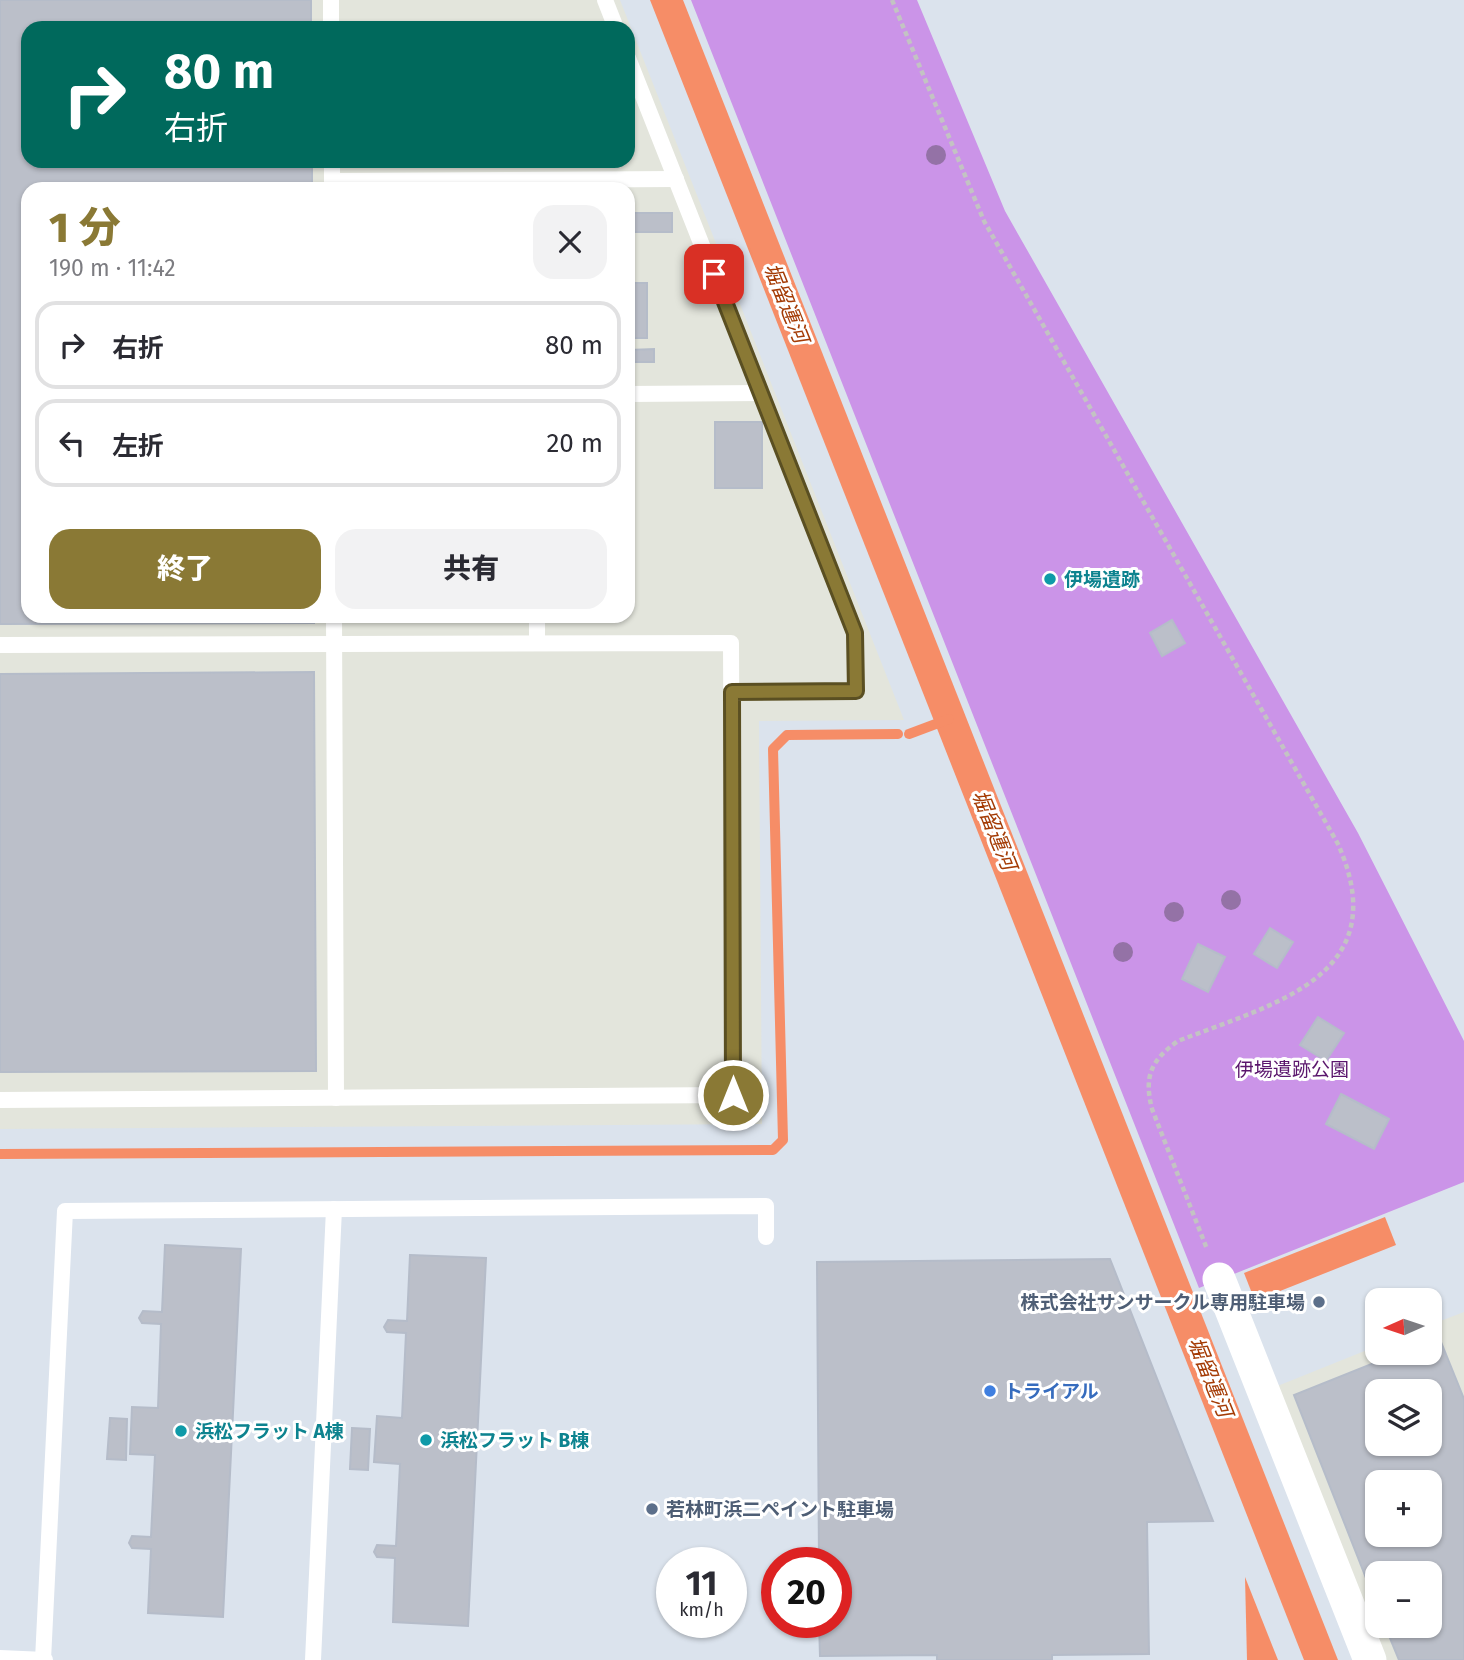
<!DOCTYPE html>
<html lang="ja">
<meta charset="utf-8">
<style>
:root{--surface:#fff;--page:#f2f2f3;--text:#2b2b33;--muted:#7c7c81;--line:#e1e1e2;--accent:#8a7935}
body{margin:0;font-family:"Fira Sans","Noto Sans JP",sans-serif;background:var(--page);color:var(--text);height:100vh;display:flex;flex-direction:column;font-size:26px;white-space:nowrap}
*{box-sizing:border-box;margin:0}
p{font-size:23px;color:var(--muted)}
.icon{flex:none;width:38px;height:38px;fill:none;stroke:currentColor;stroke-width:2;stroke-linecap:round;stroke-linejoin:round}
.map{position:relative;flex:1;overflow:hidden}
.details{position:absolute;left:21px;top:182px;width:614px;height:441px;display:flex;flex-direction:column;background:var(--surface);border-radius:21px;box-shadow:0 2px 5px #0004}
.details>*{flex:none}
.hud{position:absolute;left:21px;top:21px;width:614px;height:147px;border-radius:21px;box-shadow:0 2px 5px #0004;background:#00695c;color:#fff;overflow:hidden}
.needle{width:46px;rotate:267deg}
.tools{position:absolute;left:1365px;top:1288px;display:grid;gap:14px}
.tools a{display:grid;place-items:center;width:77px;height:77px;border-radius:14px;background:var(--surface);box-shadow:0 2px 5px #0004;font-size:35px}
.speed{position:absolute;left:656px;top:1547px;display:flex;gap:14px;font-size:35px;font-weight:700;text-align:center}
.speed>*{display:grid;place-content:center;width:91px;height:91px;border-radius:50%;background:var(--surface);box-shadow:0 2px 5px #0004;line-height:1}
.speed small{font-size:18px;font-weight:400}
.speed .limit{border:10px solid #d22;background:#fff;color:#111}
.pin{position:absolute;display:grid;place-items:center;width:60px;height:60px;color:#fff;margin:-30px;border-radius:14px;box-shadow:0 4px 10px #0006}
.me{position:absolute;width:77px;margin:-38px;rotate:0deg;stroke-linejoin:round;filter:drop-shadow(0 0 5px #0008)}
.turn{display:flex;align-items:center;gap:24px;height:147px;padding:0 28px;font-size:32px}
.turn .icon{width:91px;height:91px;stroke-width:2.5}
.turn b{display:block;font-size:49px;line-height:60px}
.round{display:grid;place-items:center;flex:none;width:74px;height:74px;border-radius:21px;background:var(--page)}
.overview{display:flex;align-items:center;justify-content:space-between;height:119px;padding:0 28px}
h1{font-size:42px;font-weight:800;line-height:52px;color:var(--accent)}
.primary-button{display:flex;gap:14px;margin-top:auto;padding:14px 28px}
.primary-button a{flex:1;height:80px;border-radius:21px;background:var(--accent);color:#fff;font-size:28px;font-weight:800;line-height:80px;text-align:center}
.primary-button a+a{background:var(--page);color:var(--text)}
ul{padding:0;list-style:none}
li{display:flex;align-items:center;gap:21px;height:88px;margin:0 14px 10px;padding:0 14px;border:4px solid var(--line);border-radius:21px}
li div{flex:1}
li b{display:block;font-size:26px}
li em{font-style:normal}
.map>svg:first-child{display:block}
.industrial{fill:#e3e5dc;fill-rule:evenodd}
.green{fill:#cb94e8}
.water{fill:#f68d67}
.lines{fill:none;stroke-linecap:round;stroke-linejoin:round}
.stream{stroke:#f68d67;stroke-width:10}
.building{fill:#bbbfc9;stroke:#b5bcc9;stroke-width:2;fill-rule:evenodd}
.path{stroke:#c3c3c3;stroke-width:4.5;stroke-dasharray:5 3.5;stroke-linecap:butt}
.lane{stroke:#fff;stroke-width:16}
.street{stroke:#fff;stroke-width:33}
.tree{fill:#9472a6}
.route-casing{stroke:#5a4f22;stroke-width:18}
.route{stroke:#8a7935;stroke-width:12}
.culture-dot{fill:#0f9aa8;stroke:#fff;stroke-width:2.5}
.service-dot{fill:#5c6f8a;stroke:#fff;stroke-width:2.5}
.shop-dot{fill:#3f7fe0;stroke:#fff;stroke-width:2.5}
.labels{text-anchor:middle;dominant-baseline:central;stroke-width:6;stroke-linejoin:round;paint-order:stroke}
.culture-label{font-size:19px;font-weight:bold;fill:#0d838f;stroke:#fff;text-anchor:start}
.park-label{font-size:19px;fill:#5a156c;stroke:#fff}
.service-label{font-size:19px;font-weight:bold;fill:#4e5e75;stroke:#fff;text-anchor:end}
.shop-label{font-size:19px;font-weight:bold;fill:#366cbe;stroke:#fff;text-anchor:start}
.water-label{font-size:21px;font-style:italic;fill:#a43b05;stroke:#fff}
</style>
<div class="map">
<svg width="1464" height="1660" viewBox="0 0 1464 1660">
<rect width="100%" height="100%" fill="#dbe3ed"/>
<g class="industrial">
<path d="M0 0H620L904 720 759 721 762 1124 0 1129ZM28 28H628V161H28ZM28 189H628V616H28Z"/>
<path d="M1464 1312V1660H1383L1275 1387 1377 1346V1353H1430V1325ZM1377 1391H1430V1444H1377ZM1377 1482H1430V1535H1377ZM1377 1573H1430V1626H1377Z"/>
</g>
<polygon class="green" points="691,0 917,0 1005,211 1358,833 1464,1041 1464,1182 1199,1288"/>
<g class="water">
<polygon points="650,0 683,0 1338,1660 1304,1660"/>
<polygon points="1385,1217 1396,1245 1255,1301 1244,1273"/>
<polygon points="1245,1577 1278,1660 1247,1660"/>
</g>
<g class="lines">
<g class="stream">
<polyline points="909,734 949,719"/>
<polyline points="0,1154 773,1150 783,1140 773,749 787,735 898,734"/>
</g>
</g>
<g class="building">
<polygon points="0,0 311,0 311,28 28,28 28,161 312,161 312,189 28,189 28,616 314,616 314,623 0,624"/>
<rect x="628" y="213" width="44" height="19"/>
<rect x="634" y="283" width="13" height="55"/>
<polygon points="654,349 654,362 630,362 630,350"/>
<rect x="715" y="422" width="47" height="66"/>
<polygon points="1172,620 1185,643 1162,656 1150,633"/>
<polygon points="314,672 316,1071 0,1072 0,674"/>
<polygon points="1270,928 1293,942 1277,968 1254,954"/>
<polygon points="1198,944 1225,957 1208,992 1182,979"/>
<polygon points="1318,1017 1344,1033 1326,1061 1300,1045"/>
<polygon points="1341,1094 1389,1119 1374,1149 1326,1124"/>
<polygon points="165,1245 241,1249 223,1617 148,1613 151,1549 132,1548 129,1543 132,1536 151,1537 155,1455 130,1454 132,1407 158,1408 161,1324 142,1323 139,1318 143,1311 162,1312"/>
<polygon points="410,1255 486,1258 468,1626 393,1622 395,1558 377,1557 374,1552 377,1545 396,1546 400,1464 374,1462 377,1416 402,1418 406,1333 387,1332 384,1327 388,1320 407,1321"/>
<polygon points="1110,1259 1213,1521 1147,1522 1149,1654 1052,1655 1052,1660 937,1660 937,1655 820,1656 819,1622 836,1622 836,1563 819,1563 817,1262"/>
<path d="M1439 1337 1464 1399V1660H1399L1385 1626H1430V1573H1377V1606L1294 1395 1399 1353H1430V1340ZM1377 1391H1430V1444H1377ZM1377 1482H1430V1535H1377Z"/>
<polygon points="110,1418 127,1419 126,1460 107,1459"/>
<polygon points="352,1428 370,1429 368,1470 350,1469"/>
</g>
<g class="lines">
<path class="path" d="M892 0 984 221 1338 844C1397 977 1272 1004 1178 1041 1150 1061 1144 1077 1152 1109L1207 1249"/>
<g class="lane">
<polyline points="331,0 331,28"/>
<polyline points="605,0 616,28"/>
<polyline points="628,58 855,633 856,691 731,692"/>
<polyline points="332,161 332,189"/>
<polyline points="332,181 676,179"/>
<polyline points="628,394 761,393"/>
<polyline points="334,616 336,1098"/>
<polyline points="537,616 537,643"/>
<polyline points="0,645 731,643 733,1095 0,1100"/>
<polyline points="0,1658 45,1660"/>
<polyline points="43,1660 65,1211 766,1206 766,1237"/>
<polyline points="313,1660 334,1209"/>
</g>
<polyline class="street" points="1219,1279 1370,1660"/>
</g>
<g class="tree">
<circle cx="936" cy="155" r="10"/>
<circle cx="1231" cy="900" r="10"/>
<circle cx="1174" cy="912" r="10"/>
<circle cx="1123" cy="952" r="10"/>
</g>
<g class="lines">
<g class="route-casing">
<polyline id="route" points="714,274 855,633 856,691 732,692 733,1095"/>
</g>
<use href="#route" class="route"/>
</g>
<g class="culture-dot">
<circle cx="1050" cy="579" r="7"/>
<circle cx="181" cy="1431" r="7"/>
<circle cx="426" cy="1440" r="7"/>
</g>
<g class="service-dot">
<circle cx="1319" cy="1302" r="7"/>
<circle cx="652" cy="1509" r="7"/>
</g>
<circle class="shop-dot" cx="990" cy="1391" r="7"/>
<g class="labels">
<g class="culture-label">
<text x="1064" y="579">伊場遺跡</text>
<text x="195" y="1431">浜松フラット A棟</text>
<text x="440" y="1440">浜松フラット B棟</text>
</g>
<g class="park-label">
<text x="1292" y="1069">伊場遺跡公園</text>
</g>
<g class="service-label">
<text x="1305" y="1302">株式会社サンサークル専用駐車場</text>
<text x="666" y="1509" text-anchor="start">若林町浜二ペイント駐車場</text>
</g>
<g class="shop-label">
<text x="1004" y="1391">トライアル</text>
</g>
<g class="water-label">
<text transform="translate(786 303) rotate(68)">堀留運河</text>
<text transform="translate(994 830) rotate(68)">堀留運河</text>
<text transform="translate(1210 1377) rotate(68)">堀留運河</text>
</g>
</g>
</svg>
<div class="tools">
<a><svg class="needle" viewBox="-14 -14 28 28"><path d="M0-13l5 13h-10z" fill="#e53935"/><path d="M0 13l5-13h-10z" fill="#7c7c81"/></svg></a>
<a><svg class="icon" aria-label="layers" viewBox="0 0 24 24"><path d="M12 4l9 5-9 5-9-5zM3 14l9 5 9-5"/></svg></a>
<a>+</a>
<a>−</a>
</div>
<div class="speed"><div>11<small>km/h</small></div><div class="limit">20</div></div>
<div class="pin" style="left:714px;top:274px;background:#d93025"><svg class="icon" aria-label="arrive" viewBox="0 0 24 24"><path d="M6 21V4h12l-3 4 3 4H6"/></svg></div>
<svg class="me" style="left:733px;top:1095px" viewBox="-20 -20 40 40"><circle r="17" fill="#8a7935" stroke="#fff" stroke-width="3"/><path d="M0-11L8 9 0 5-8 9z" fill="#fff"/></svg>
<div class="hud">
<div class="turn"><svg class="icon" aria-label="right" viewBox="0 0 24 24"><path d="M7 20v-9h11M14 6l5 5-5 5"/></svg><div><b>80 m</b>右折</div></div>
</div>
<section class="details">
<div class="overview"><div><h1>1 分</h1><p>190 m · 11:42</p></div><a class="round"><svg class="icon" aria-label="close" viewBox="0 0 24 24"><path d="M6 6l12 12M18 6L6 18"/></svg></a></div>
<ul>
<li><svg class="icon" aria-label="right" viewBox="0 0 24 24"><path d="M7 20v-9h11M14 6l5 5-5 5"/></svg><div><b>右折</b></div><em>80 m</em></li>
<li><svg class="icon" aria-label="left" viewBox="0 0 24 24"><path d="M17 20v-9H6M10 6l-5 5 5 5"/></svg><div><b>左折</b></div><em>20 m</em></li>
</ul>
<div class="primary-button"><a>終了</a><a>共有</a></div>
</section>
</div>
